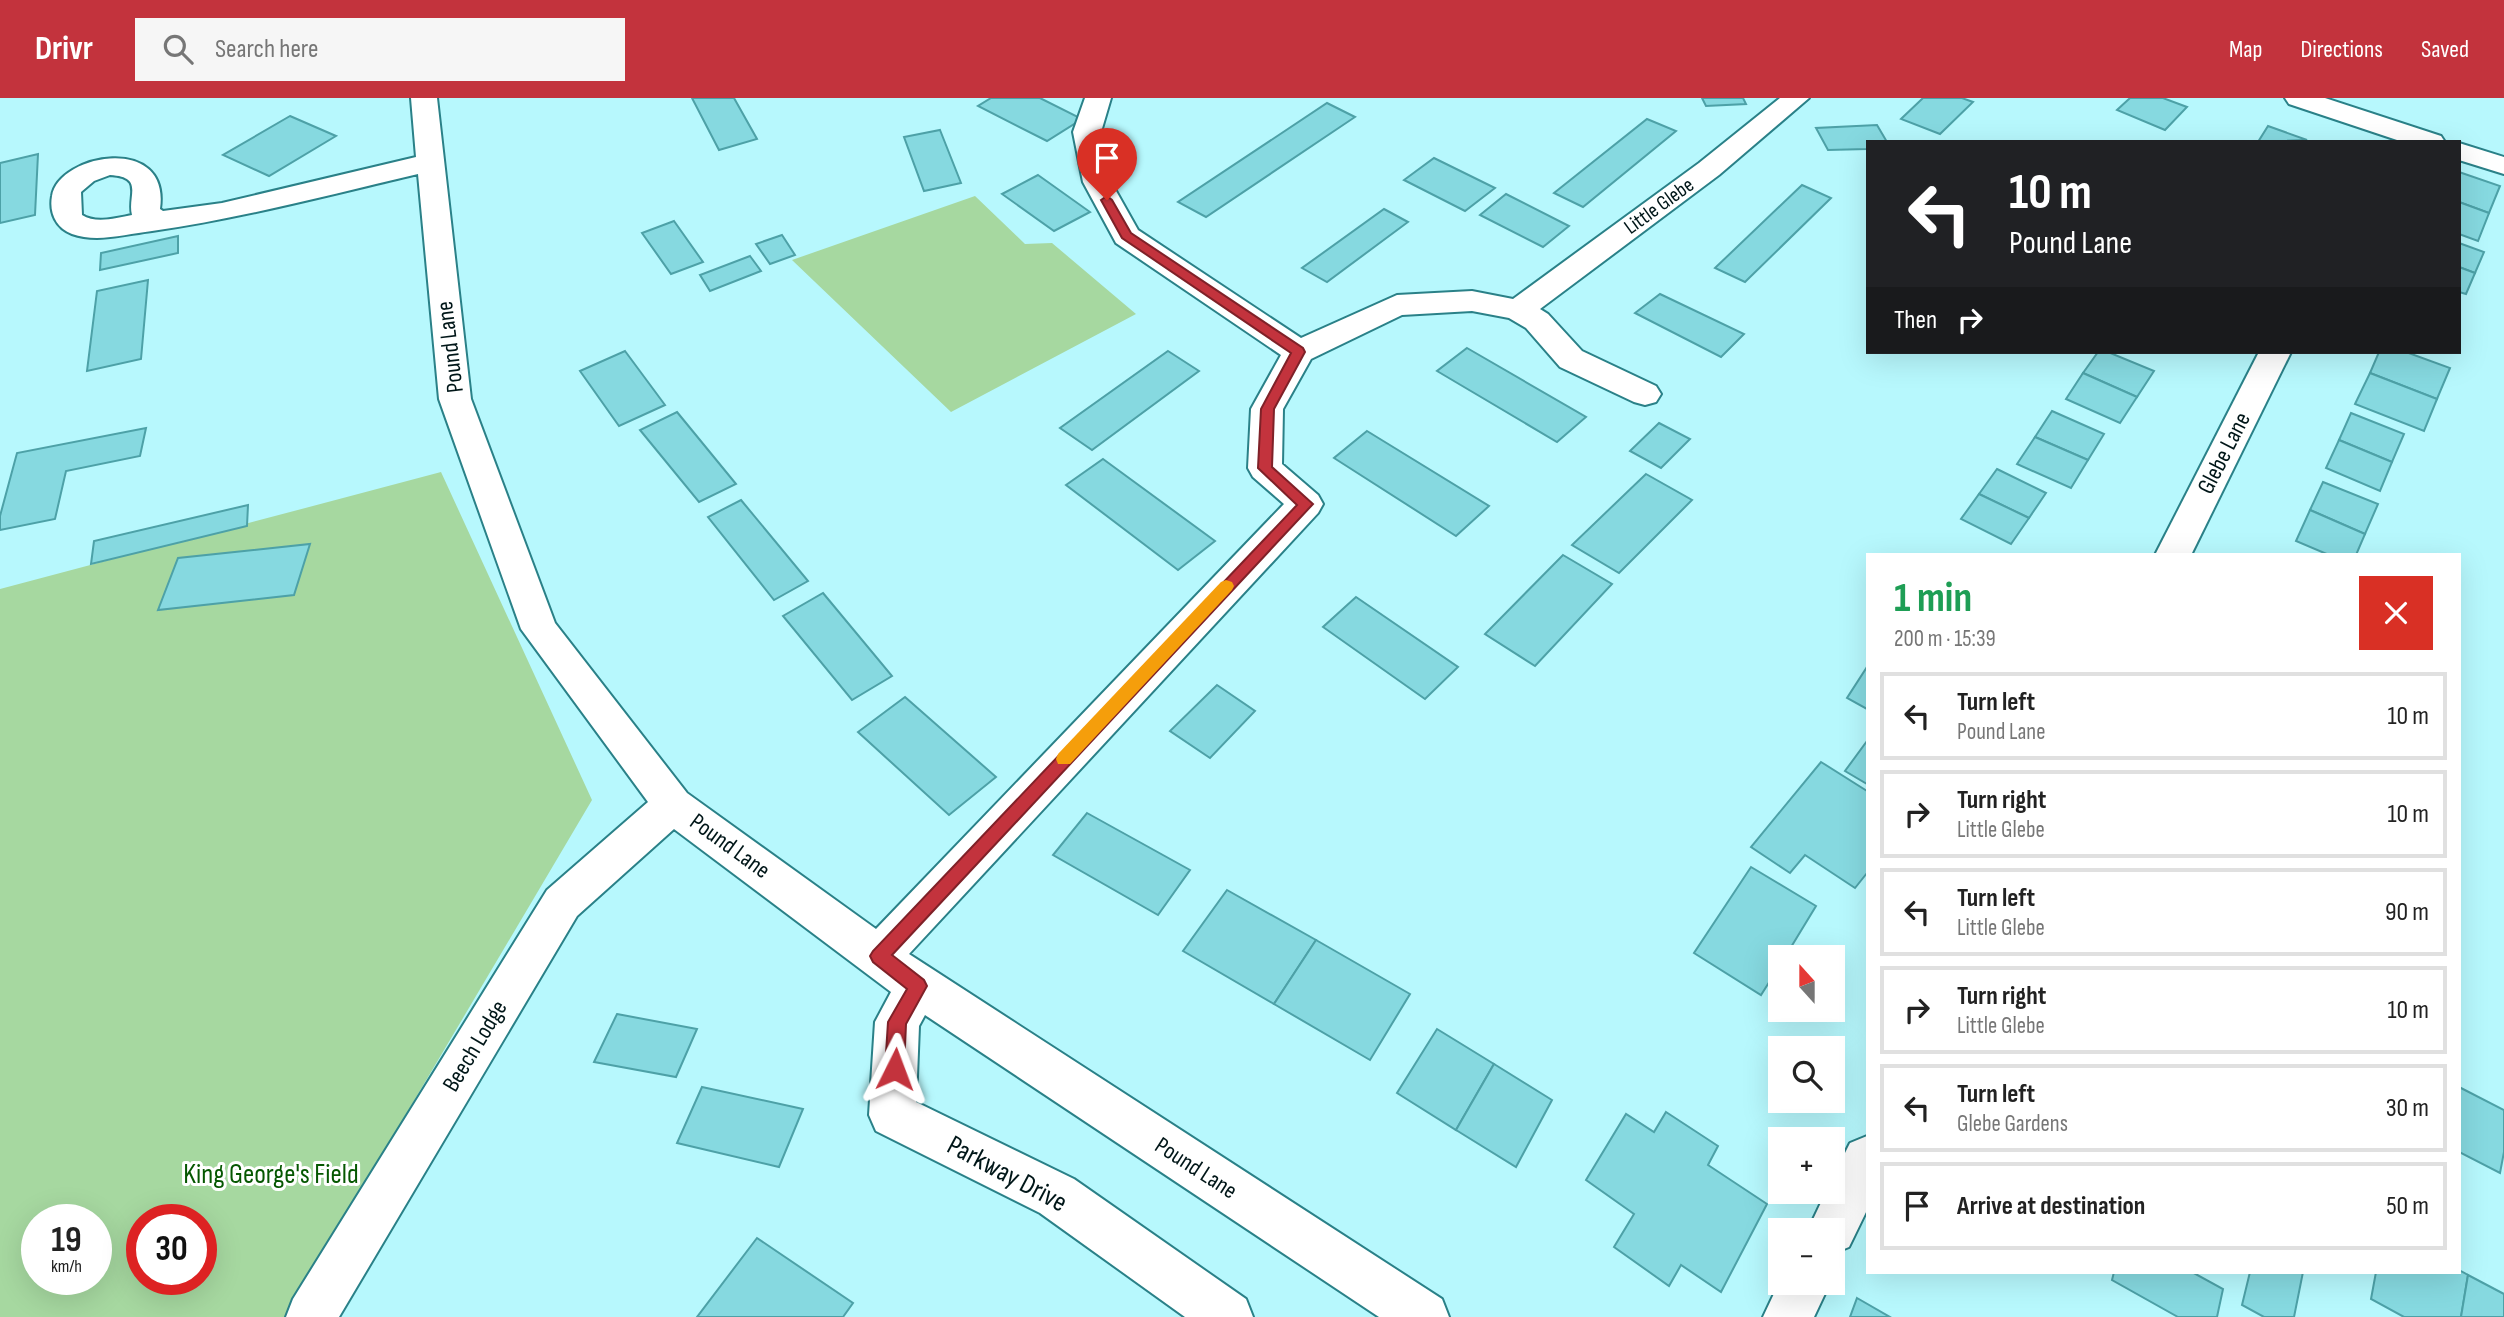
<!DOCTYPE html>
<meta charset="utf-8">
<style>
:root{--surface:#fff;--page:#f6f6f6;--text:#222;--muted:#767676;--line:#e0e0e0;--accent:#c3333d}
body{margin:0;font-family:"Sofia Sans Condensed",sans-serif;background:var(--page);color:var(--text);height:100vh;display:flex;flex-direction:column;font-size:26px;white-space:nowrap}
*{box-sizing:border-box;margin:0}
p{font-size:23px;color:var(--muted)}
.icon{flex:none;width:38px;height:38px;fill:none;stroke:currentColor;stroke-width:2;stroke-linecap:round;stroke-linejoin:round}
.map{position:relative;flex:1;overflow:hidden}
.panel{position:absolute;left:1866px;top:455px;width:595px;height:721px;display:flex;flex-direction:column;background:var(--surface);border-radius:0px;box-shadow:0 7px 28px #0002}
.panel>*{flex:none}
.guide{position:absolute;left:1866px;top:42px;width:595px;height:214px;border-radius:0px;box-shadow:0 7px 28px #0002;background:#202124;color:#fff;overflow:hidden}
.needle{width:46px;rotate:339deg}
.tools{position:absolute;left:1768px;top:847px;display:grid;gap:14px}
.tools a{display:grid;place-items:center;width:77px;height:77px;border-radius:0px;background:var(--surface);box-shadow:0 7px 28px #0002;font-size:35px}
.speed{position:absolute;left:21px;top:1106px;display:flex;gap:14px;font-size:35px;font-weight:700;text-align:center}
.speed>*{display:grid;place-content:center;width:91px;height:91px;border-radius:50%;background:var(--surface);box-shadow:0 7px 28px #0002;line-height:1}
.speed small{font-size:18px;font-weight:400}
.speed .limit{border:10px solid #d22;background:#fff;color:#111}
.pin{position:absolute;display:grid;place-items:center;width:60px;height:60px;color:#fff;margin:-72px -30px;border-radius:50% 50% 50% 0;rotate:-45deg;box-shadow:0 0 7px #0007}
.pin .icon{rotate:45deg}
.me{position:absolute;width:77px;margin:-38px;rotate:3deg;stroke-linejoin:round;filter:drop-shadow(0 0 5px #0008)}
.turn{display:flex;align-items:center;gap:24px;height:147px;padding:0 28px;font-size:32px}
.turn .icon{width:91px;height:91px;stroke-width:2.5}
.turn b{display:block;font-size:49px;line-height:60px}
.then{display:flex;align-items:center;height:66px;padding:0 28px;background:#0003;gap:14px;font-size:26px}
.round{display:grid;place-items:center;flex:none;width:74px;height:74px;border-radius:0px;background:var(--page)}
.summary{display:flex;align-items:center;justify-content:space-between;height:119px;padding:0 28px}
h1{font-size:42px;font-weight:700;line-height:52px;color:#1e9e55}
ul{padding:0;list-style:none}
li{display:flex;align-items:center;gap:21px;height:88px;margin:0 14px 10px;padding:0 14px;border:4px solid var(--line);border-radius:0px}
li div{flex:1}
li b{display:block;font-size:26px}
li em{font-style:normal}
header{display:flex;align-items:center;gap:42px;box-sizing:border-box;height:98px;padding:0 35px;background:var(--accent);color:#fff}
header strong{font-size:33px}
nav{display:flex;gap:38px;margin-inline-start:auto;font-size:24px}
.search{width:490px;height:63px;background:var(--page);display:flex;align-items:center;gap:18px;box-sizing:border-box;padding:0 24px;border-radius:0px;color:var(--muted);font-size:26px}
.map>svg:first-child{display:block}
.green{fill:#a6d8a0;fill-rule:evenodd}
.building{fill:#86d9e0;stroke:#4da1a7;stroke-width:2}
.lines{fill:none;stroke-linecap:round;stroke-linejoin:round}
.minor-casing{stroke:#2a8188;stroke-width:4}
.minor{fill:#fff;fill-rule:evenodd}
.route{fill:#c3333d;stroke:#7f2128;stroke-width:2}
.slow{fill:#f59e0b}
.labels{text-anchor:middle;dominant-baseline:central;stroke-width:6;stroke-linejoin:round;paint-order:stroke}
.far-street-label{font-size:21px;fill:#001618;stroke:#fff}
.street-label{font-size:24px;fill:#001618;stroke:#fff}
.near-park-label{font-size:28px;fill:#055701;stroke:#fff}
.near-street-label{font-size:28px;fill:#001618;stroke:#fff}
</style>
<header>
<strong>Drivr</strong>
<div class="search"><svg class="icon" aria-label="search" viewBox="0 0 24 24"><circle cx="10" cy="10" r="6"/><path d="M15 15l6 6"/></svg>Search here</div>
<nav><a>Map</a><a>Directions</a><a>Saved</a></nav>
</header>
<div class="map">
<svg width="2504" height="1219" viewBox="0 0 2504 1219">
<rect width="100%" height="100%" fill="#b7f8fd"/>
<g class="green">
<polygon points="975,98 1025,146 1052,145 1136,216 951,314 792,162"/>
<path d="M441 374 592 702 286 1219H0V491ZM37 1122H96V1181H37ZM142 1122H201V1181H142Z"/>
</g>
<g class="building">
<polygon points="692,0 734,0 757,41 719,52"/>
<polygon points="991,0 1040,0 1082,21 1047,43 978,8"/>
<polygon points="1702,0 1743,0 1746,6 1706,8"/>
<polygon points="1923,0 1962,0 1973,4 1940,36 1901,21"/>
<polygon points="2130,0 2163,0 2187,9 2165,32 2117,12"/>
<polygon points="1327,5 1355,19 1206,119 1178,104"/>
<polygon points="290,18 336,38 269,78 223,57"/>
<polygon points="1647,21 1676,33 1583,109 1554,95"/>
<polygon points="1877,27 1887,44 1867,44 1867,51 1828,52 1816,30"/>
<polygon points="2268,28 2307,42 2258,44"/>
<polygon points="940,32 961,85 924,93 904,39"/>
<polygon points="38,56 35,117 0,125 0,65"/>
<polygon points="1434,60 1495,90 1465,113 1404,82"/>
<polygon points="2459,74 2500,88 2489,115 2459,104"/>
<polygon points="1038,77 1090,114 1054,133 1002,96"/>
<polygon points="1802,87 1831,100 1745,184 1715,170"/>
<polygon points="1506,96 1569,128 1543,149 1480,117"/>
<polygon points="2459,104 2489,115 2478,143 2459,136"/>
<polygon points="1384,111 1408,124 1327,184 1302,170"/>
<polygon points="674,123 703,164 671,176 642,135"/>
<polygon points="782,137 795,157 770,166 756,146"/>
<polygon points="178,138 178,155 100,172 101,155"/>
<polygon points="2459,145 2484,154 2475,175 2459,169"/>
<polygon points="750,158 761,173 710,193 700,177"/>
<polygon points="2459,169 2475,175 2466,196 2459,194"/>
<polygon points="148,182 141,261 87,273 97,193"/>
<polygon points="1660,196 1744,236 1721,259 1635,215"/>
<polygon points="1467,250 1586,319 1557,344 1437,273"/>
<polygon points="625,253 665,307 619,328 580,273"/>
<polygon points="1168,253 1199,273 1092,352 1060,330"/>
<polygon points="2098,254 2108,254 2154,273 2137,299 2083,275"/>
<polygon points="2379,254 2406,254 2450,270 2437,301 2370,275"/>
<polygon points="2083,275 2137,299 2120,325 2066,301"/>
<polygon points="2370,275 2437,301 2424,333 2355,306"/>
<polygon points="2052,313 2104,336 2088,362 2035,339"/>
<polygon points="677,314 736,386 699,404 640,332"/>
<polygon points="2351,315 2404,336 2392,364 2339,342"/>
<polygon points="1659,325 1690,341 1661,370 1630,353"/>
<polygon points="146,330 140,358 66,373 55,421 0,432 0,418 17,355"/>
<polygon points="1367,333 1489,408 1456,438 1334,360"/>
<polygon points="2035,339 2088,362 2071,390 2017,366"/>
<polygon points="2339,342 2392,364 2380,393 2326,370"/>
<polygon points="1103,361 1215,443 1178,472 1066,387"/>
<polygon points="1997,371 2046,395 2029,420 1979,396"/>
<polygon points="1646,376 1692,402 1619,475 1572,447"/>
<polygon points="2323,384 2378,406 2365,436 2310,412"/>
<polygon points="1979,396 2029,420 2011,446 1961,421"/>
<polygon points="741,402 808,483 774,502 708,419"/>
<polygon points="248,407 247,428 91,466 94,443"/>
<polygon points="2310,412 2365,436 2356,457 2329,457 2296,443"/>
<polygon points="310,446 294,497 158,512 178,460"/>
<polygon points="1563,457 1612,486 1535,568 1485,536"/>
<polygon points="823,495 892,578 852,602 783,518"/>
<polygon points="1356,499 1458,569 1425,601 1323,529"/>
<polygon points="1867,569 1867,611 1847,600"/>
<polygon points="1217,587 1255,613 1210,660 1170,633"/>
<polygon points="905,599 996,679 949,717 858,634"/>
<polygon points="1867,643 1867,686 1845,673"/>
<polygon points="1821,664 1867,693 1867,775 1855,790 1805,757 1790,775 1751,749"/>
<polygon points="1087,715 1190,772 1158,817 1053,757"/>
<polygon points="1751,769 1816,808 1785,859 1780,859 1780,867 1761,897 1694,855"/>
<polygon points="1227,792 1316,842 1274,906 1183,853"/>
<polygon points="1316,842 1410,896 1370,962 1274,906"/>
<polygon points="617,916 697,931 676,979 594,964"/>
<polygon points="1437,931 1494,966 1456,1032 1397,995"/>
<polygon points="1494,966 1552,1002 1516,1069 1456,1032"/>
<polygon points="702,989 803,1011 779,1069 677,1045"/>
<polygon points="2459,989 2504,1012 2504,1054 2500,1075 2459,1054"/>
<polygon points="1666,1014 1718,1048 1708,1067 1767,1106 1721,1194 1681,1167 1669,1188 1614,1149 1634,1116 1586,1082 1626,1016 1654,1034"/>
<polygon points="757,1140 853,1205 843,1219 697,1219"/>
<polygon points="2459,1172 2468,1177 2461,1219 2404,1219 2371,1201 2376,1174 2459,1174"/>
<polygon points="2114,1174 2192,1174 2223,1191 2217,1219 2178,1219 2112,1182"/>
<polygon points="2250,1174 2303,1174 2294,1219 2264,1219 2242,1207"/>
<polygon points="2468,1177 2504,1196 2504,1219 2461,1219"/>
<polygon points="1857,1200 1890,1219 1850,1219"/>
</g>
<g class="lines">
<g class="minor-casing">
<g id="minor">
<path d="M411 0H437L471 301 555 525 687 695 876 831 1284 406 1253 379 1248 370 1251 311 1281 257 1116 145 1083 84 1073 34 1085 0H1111L1101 34 1111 84 1138 132 1301 240 1397 197 1472 193 1513 201 1699 65 1780 0H1809L1719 77 1540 211 1548 216 1582 253 1656 288 1661 296 1656 304 1645 307 1634 304 1560 269 1526 230 1509 220 1472 213 1402 217 1311 261 1283 311 1282 366 1318 397 1323 406 1318 415 909 856 1442 1201 1449 1219H1379L925 917 919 928 916 1004 1074 1081 1246 1201 1253 1219H1185L1040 1115 876 1033 869 1017 875 924 891 894 674 731 577 818 339 1219H286L293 1201 547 792 648 704 521 531 439 301 418 76C329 97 242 120 152 133 126 136 97 145 72 136 56 130 49 115 52 98 58 56 171 35 160 111L163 113 222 105 416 59ZM110 77C145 79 127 98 132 117 116 120 96 126 82 117L81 94 94 83Z"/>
<polygon points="2285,0 2325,0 2441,38 2445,44 2403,44 2289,6"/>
<polygon points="2459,45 2504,59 2504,76 2459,62"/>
<polygon points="2259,254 2291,254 2191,457 2155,457"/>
<polygon points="1867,1038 1867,1112 1849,1149 1832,1156 1832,1132 1808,1132 1826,1094 1832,1094 1832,1081 1850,1045"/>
<polygon points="1780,1183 1780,1185 1830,1185 1814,1219 1763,1219"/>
</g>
</g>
<use href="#minor" class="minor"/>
</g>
<polygon class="route" points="1107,98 1112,102 1131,135 1303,250 1305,254 1274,311 1272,369 1313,406 892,857 924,882 927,888 906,926 904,971 901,977 895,980 888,977 885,971 888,924 907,891 873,864 870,858 873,853 1297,407 1258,370 1261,311 1291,255 1122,140 1101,102"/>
<polygon class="slow" points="1226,482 1232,484 1234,488 1232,492 1070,666 1058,666 1056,661 1058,656 1221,484"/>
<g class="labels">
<g class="far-street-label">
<text transform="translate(1659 108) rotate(-36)">Little Glebe</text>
</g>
<g class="street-label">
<text transform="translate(450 249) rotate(-97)">Pound Lane</text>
<text transform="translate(2224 355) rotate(-63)">Glebe Lane</text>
<text transform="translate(730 748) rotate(36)">Pound Lane</text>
<text transform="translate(475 948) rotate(-59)">Beech Lodge</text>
<text transform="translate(1196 1070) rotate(33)">Pound Lane</text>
</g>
<g class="near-park-label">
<text x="271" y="1076">King George's Field</text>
</g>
<g class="near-street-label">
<text transform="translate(1007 1076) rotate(28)">Parkway Drive</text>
</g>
</g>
</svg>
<div class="tools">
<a><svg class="needle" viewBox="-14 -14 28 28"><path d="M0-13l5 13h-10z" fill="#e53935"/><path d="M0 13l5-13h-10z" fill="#767676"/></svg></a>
<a><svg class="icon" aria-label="search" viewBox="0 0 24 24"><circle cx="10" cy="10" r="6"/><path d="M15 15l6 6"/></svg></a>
<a>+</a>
<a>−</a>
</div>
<div class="speed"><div>19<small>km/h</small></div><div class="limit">30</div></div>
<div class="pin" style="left:1107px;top:102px;background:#d93025"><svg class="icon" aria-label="arrive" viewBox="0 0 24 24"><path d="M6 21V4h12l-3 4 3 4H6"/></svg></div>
<svg class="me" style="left:895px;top:971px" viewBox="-20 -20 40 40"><path d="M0-17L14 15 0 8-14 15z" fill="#c3333d" stroke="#fff" stroke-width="4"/></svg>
<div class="guide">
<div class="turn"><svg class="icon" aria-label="left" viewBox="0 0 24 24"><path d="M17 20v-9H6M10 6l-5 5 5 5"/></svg><div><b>10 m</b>Pound Lane</div></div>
<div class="then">Then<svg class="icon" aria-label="right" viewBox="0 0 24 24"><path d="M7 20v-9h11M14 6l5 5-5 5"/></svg></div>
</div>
<section class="panel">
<div class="summary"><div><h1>1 min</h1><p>200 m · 15:39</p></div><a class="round" style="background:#d93025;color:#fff"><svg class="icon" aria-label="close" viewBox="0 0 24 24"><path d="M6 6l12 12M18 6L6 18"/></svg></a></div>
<ul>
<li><svg class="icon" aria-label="left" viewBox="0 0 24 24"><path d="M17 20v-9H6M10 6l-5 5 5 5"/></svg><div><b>Turn left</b><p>Pound Lane</p></div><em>10 m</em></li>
<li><svg class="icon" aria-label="right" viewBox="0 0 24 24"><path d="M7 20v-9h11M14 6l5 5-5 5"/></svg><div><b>Turn right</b><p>Little Glebe</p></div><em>10 m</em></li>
<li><svg class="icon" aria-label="left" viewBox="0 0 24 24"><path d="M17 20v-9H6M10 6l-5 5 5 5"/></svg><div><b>Turn left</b><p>Little Glebe</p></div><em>90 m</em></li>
<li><svg class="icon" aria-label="right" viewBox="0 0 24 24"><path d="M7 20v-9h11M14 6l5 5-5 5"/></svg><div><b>Turn right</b><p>Little Glebe</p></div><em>10 m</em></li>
<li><svg class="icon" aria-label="left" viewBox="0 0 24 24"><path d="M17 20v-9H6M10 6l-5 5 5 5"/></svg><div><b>Turn left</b><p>Glebe Gardens</p></div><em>30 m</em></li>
<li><svg class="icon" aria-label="arrive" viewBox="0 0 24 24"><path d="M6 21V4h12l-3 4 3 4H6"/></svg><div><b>Arrive at destination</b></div><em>50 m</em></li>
</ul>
</section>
</div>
